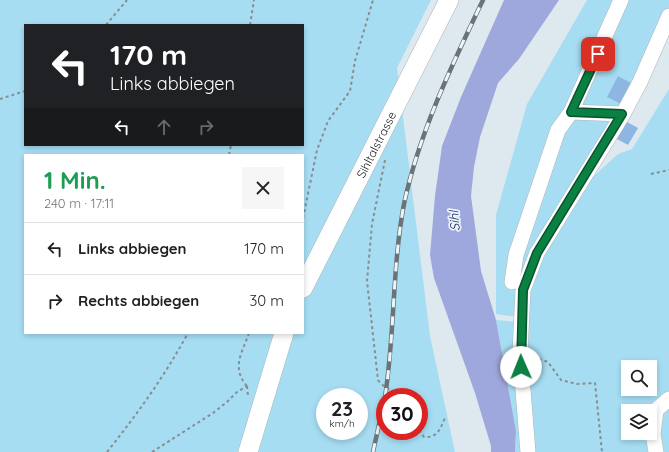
<!DOCTYPE html>
<html lang="de">
<meta charset="utf-8">
<style>
:root{--surface:#fff;--page:#f6f6f6;--text:#202124;--muted:#757577;--line:#e0e0e0}
body{margin:0;font-family:Quicksand,sans-serif;background:var(--page);color:var(--text);height:100vh;display:flex;flex-direction:column;font-size:15px;white-space:nowrap}
*{box-sizing:border-box;margin:0}
p{font-size:13px;color:var(--muted)}
.icon{flex:none;width:22px;height:22px;fill:none;stroke:currentColor;stroke-width:2;stroke-linecap:round;stroke-linejoin:round}
.map{position:relative;flex:1;overflow:hidden}
.details{position:absolute;left:24px;top:154px;width:280px;height:180px;display:flex;flex-direction:column;background:var(--surface);border-radius:0px;box-shadow:0 2px 6px #0003}
.details>*{flex:none}
.guide{position:absolute;left:24px;top:24px;width:280px;height:122px;border-radius:0px;box-shadow:0 2px 6px #0003;background:#202124;color:#fff;overflow:hidden}
.buttons{position:absolute;left:621px;top:360px;display:grid;gap:8px}
.buttons a{display:grid;place-items:center;width:36px;height:36px;border-radius:0px;background:var(--surface);box-shadow:0 2px 6px #0003;font-size:20px}
.speed{position:absolute;left:316px;top:388px;display:flex;gap:8px;font-size:20px;font-weight:700;text-align:center}
.speed>*{display:grid;place-content:center;width:52px;height:52px;border-radius:50%;background:var(--surface);box-shadow:0 2px 6px #0003;line-height:1}
.speed small{font-size:10px;font-weight:400}
.speed .limit{border:6px solid #d22;background:#fff;color:#111}
.pin{position:absolute;display:grid;place-items:center;width:34px;height:34px;color:#fff;margin:-17px;border-radius:8px;box-shadow:0 2px 6px #0006}
.me{position:absolute;width:44px;margin:-22px;rotate:359deg;stroke-linejoin:round;filter:drop-shadow(0 0 3px #0008)}
.turn{display:flex;align-items:center;gap:14px;height:84px;padding:0 20px;font-size:18px}
.turn .icon{width:52px;height:52px;stroke-width:2.5}
.turn b{display:block;font-size:28px;line-height:34px}
.lanes{display:flex;align-items:center;height:38px;padding:0 20px;background:#0003;justify-content:center;gap:20px;direction:ltr}
.lanes .off{opacity:.35}
.round{display:grid;place-items:center;flex:none;width:42px;height:42px;border-radius:0px;background:var(--page)}
.overview{display:flex;align-items:center;justify-content:space-between;height:68px;padding:0 20px}
h1{font-size:24px;font-weight:700;line-height:30px;color:#1e9e55}
ul{padding:0;list-style:none}
li{display:flex;align-items:center;gap:12px;height:52px;padding:0 20px;border-top:1px solid var(--line)}
li div{flex:1}
li b{display:block;font-size:15px}
li em{font-style:normal}
.map>svg:first-child{display:block}
.green{fill:#a7ddf3;fill-rule:evenodd}
.water{fill:#9fa8dc}
.building{fill:#8eb6e2}
.lines{fill:none;stroke-linecap:round;stroke-linejoin:round}
.minor-casing{stroke:#aab6ba;stroke-width:16}
.major-casing{stroke:#aab6ba;stroke-width:20}
.path{stroke:#868e92;stroke-width:2;stroke-dasharray:3 3;stroke-linecap:butt}
.minor{stroke:#fff;stroke-width:15}
.major{stroke:#fff;stroke-width:19}
.rail-casing{stroke:#6b7376;stroke-width:4.5}
.rail{stroke:#ebf6fb;stroke-width:3;stroke-dasharray:9;stroke-linecap:butt}
.route-casing{stroke:#07532c;stroke-width:10}
.route{stroke:#0b8043;stroke-width:7}
.labels{text-anchor:middle;dominant-baseline:central;stroke-width:3.5;stroke-linejoin:round;paint-order:stroke}
.street-label{font-size:12px;fill:#171b1d;stroke:#ebf6fb}
.water-label{font-size:13px;font-style:italic;fill:#232461;stroke:#ebf6fb}
</style>
<div class="map">
<svg width="669" height="452" viewBox="0 0 669 452">
<rect width="100%" height="100%" fill="#dde9ee"/>
<g class="green">
<path d="M0 0H431L397 68 430 336 455 452H0ZM25 25H303V145H25ZM25 155H303V333H25ZM325 397H359V431H325ZM385 397H419V431H385Z"/>
<polygon points="587,0 669,0 669,9 637,82 532,258 518,317 496,314 496,215 527,104"/>
<path d="M669 89V452H515L516 431 496 320 528 323 531 287 545 252 584 185 618 154 632 149ZM628 367H650V389H628ZM628 411H650V433H628Z"/>
</g>
<polygon class="water" points="504,0 559,0 519,59 498,83 480,137 474,167 471,196 481,271 496,320 516,431 515,452 491,452 491,446 475,393 434,278 430,255 435,196 442,146 461,97"/>
<g class="building">
<polygon points="618,76 631,83 621,104 607,97"/>
<polygon points="627,122 638,128 628,145 617,139"/>
</g>
<g class="lines">
<g class="minor-casing">
<g id="minor">
<polyline points="571,112 623,114"/>
<polyline points="512,282 516,255 558,130 571,112 621,0"/>
<polyline points="528,452 520,353 523,290 537,253 623,114 640,82 669,16"/>
<polyline points="656,452 653,434 656,410 669,399"/>
</g>
</g>
<g class="major-casing">
<g id="major">
<path id="s1" d="M303 288 449 0"/>
<polyline points="248,452 284,333"/>
</g>
</g>
<g class="path">
<polyline points="106,25 127,0"/>
<polyline points="250,25 254,0"/>
<polyline points="0,99 25,91"/>
<polyline points="229,155 231,145"/>
<path d="M385 160 372 224 367 281 378 380C383 388 392 388 396 397"/>
<polyline points="651,174 669,170"/>
<polyline points="303,218 317,150 328,121 350,91 355,61 373,0"/>
<polyline points="533,357 548,362 561,380 577,384 595,383 602,452"/>
<polyline points="247,386 248,396"/>
<path d="M247 386C231 368 242 353 249 333"/>
<path d="M419 430 424 437C438 438 440 429 445 418"/>
<path d="M107 452C138 413 164 377 188 333"/>
<polyline points="152,452 213,413 227,402 237,392 247,386"/>
</g>
<use href="#minor" class="minor"/>
<use href="#major" class="major"/>
<g class="rail-casing">
<g id="rail">
<path d="M385 397C395 333 392 267 404 204 419 133 452 65 483 0"/>
<polyline points="373,452 385,397"/>
</g>
</g>
<use href="#rail" class="rail"/>
</g>
<g class="lines">
<g class="route-casing">
<polyline id="route" points="521,367 523,290 537,253 622,114 571,112 598,54"/>
</g>
<use href="#route" class="route"/>
</g>
<g class="labels">
<g class="street-label">
<text stroke="none"><textPath href="#s1" startOffset="161">Sihltalstrasse</textPath></text>
</g>
<g class="water-label">
<text transform="translate(454 221) rotate(-94)">Sihl</text>
</g>
</g>
</svg>
<div class="buttons">
<a><svg class="icon" aria-label="search" viewBox="0 0 24 24"><circle cx="10" cy="10" r="6"/><path d="M15 15l6 6"/></svg></a>
<a><svg class="icon" aria-label="layers" viewBox="0 0 24 24"><path d="M12 4l9 5-9 5-9-5zM3 14l9 5 9-5"/></svg></a>
</div>
<div class="speed"><div>23<small>km/h</small></div><div class="limit">30</div></div>
<div class="pin" style="left:598px;top:54px;background:#d93025"><svg class="icon" aria-label="arrive" viewBox="0 0 24 24"><path d="M6 21V4h12l-3 4 3 4H6"/></svg></div>
<svg class="me" style="left:521px;top:367px" viewBox="-20 -20 40 40"><circle r="19" fill="#fff"/><path d="M0-13L10 11 0 6-10 11z" fill="#0b8043"/></svg>
<div class="guide">
<div class="turn"><svg class="icon" aria-label="left" viewBox="0 0 24 24"><path d="M17 20v-9H6M10 6l-5 5 5 5"/></svg><div><b>170 m</b>Links abbiegen</div></div>
<div class="lanes"><svg class="icon" aria-label="left" viewBox="0 0 24 24"><path d="M17 20v-9H6M10 6l-5 5 5 5"/></svg><svg class="icon off" aria-label="ahead" viewBox="0 0 24 24"><path d="M12 20V5M6 11l6-6 6 6"/></svg><svg class="icon off" aria-label="right" viewBox="0 0 24 24"><path d="M7 20v-9h11M14 6l5 5-5 5"/></svg></div>
</div>
<section class="details">
<div class="overview"><div><h1>1 Min.</h1><p>240 m · 17:11</p></div><a class="round"><svg class="icon" aria-label="close" viewBox="0 0 24 24"><path d="M6 6l12 12M18 6L6 18"/></svg></a></div>
<ul>
<li><svg class="icon" aria-label="left" viewBox="0 0 24 24"><path d="M17 20v-9H6M10 6l-5 5 5 5"/></svg><div><b>Links abbiegen</b></div><em>170 m</em></li>
<li><svg class="icon" aria-label="right" viewBox="0 0 24 24"><path d="M7 20v-9h11M14 6l5 5-5 5"/></svg><div><b>Rechts abbiegen</b></div><em>30 m</em></li>
</ul>
</section>
</div>
